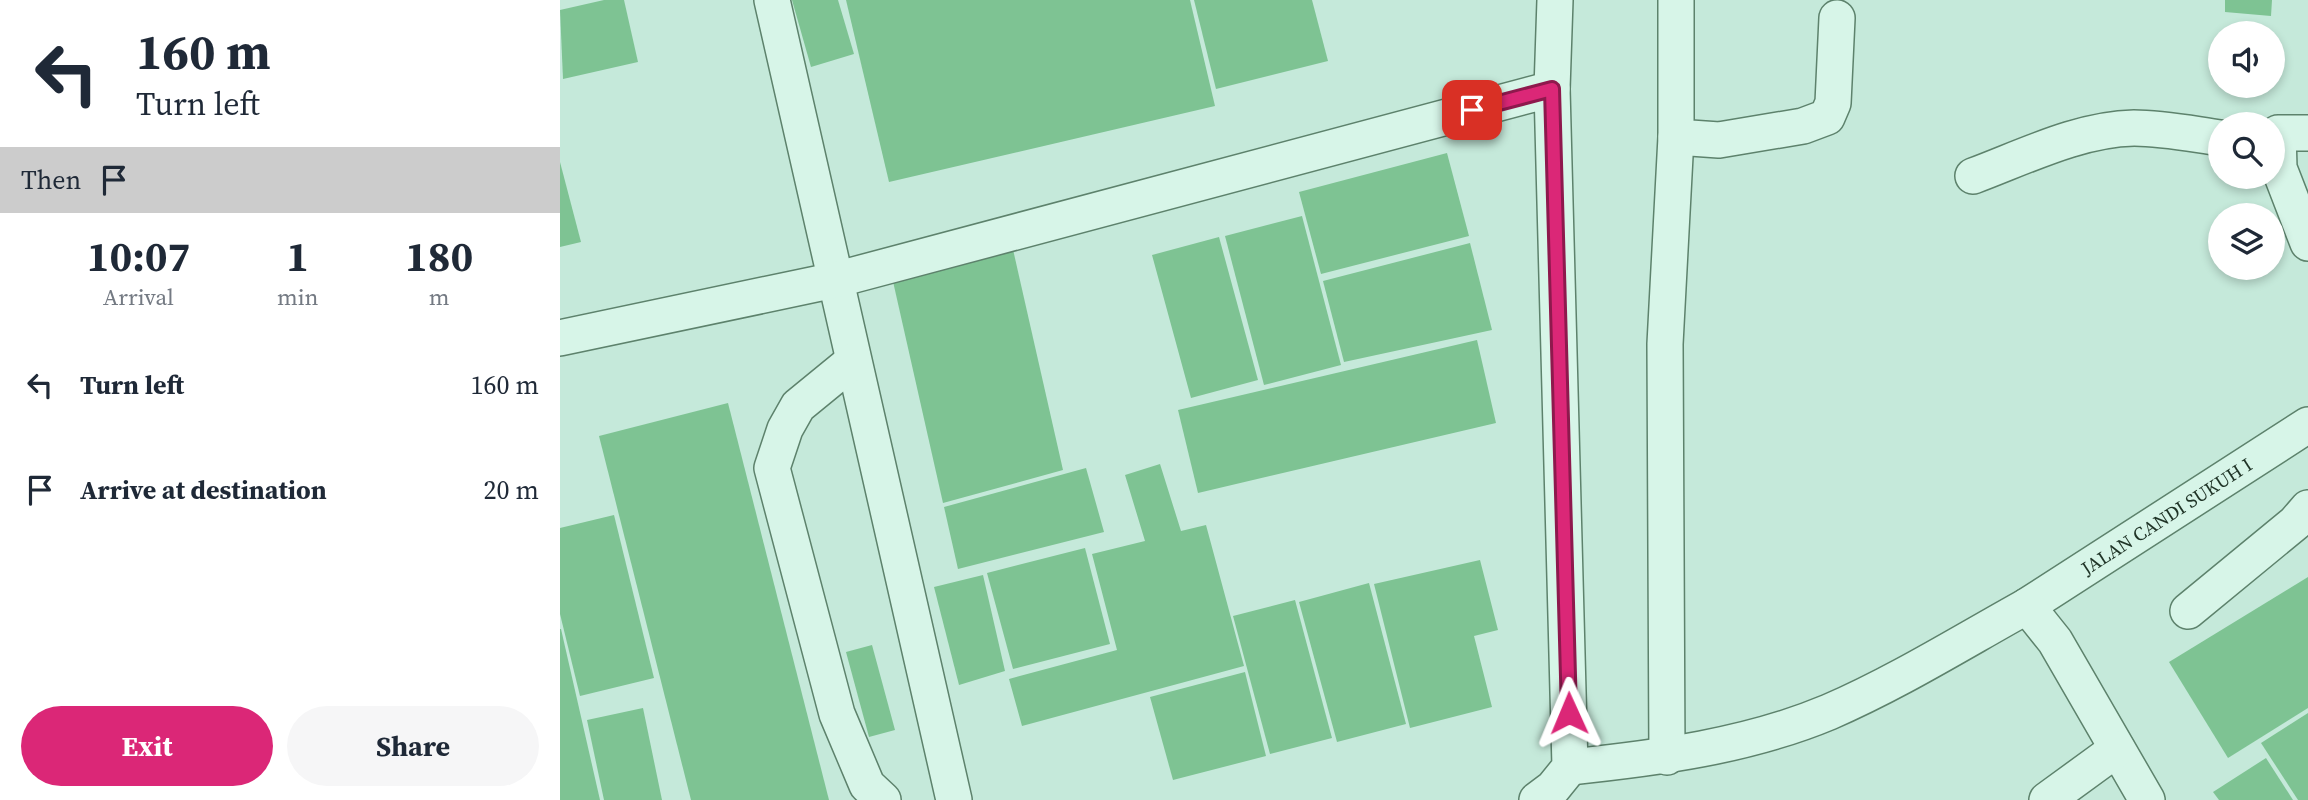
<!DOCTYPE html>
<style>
:root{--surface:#fff;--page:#f6f6f7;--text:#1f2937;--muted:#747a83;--accent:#db2777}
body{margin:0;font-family:"Source Serif 4",serif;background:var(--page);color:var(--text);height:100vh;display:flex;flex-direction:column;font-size:26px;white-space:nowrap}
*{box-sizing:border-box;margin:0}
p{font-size:23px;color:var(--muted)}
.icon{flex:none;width:38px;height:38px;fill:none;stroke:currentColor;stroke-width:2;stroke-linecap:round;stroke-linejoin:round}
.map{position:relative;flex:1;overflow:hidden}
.sheet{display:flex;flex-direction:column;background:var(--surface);width:560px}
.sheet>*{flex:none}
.hud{background:#fff;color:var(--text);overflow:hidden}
.buttons{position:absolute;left:1648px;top:21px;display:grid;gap:14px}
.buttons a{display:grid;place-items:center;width:77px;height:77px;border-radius:50%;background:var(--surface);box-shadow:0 4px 10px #0003;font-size:35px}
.pin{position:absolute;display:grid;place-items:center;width:60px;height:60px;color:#fff;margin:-30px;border-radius:14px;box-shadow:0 4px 10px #0006}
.me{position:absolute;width:77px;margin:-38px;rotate:359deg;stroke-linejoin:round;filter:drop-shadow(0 0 5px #0008)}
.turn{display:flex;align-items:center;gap:24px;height:147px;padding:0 21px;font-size:32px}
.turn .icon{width:91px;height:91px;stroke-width:2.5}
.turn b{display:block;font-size:49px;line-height:60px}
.then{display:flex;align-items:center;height:66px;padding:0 21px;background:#0003;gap:14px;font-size:26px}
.eta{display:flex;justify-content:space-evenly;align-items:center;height:119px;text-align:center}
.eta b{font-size:42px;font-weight:700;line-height:49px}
.cta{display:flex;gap:14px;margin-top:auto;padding:14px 21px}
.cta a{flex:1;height:80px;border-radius:42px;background:var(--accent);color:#fff;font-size:28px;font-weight:700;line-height:80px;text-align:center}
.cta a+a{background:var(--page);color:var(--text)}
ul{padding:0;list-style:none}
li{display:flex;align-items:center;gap:21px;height:105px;padding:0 21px}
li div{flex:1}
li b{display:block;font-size:26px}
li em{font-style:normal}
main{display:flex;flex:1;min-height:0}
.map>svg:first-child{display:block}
.building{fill:#7ec393}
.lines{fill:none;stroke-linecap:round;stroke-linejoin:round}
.minor-casing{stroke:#5d826c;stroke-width:38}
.minor{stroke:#d7f5e8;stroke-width:35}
.route-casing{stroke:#8e194d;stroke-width:18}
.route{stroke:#db2777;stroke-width:12}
.labels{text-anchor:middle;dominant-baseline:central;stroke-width:7;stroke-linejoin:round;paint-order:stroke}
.street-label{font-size:19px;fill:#1f3326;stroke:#d3f1e5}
</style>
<main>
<section class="sheet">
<div class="hud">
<div class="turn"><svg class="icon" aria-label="left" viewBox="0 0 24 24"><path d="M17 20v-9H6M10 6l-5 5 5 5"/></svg><div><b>160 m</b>Turn left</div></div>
<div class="then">Then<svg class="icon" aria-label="arrive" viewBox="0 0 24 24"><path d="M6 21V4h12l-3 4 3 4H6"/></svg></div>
</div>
<div class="eta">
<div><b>10:07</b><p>Arrival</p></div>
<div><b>1</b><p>min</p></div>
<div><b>180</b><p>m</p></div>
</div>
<ul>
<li><svg class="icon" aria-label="left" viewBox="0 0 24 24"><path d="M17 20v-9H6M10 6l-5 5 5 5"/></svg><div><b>Turn left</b></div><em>160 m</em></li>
<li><svg class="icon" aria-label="arrive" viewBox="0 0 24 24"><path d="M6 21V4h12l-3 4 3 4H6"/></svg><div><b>Arrive at destination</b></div><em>20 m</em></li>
</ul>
<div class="cta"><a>Exit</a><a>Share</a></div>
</section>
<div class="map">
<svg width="1748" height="800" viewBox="0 0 1748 800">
<rect width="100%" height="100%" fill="#c5e9da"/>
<g class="building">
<polygon points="44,0 64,0 78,62 3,79 0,10"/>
<polygon points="232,0 278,0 294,54 251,67"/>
<polygon points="286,0 630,0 655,106 329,182"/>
<polygon points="634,0 752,0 768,61 656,89"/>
<polygon points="1665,0 1712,0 1711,16 1665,12"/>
<polygon points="887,153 909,236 761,274 739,192"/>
<polygon points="0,162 21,242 0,247"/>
<polygon points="742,216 781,365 704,385 665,236"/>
<polygon points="659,237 698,380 631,398 592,255"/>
<polygon points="910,243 932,330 784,362 763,281"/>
<polygon points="452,245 503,470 383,503 332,277"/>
<polygon points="917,340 936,423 638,493 618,410"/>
<polygon points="168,403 269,800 131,800 39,436"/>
<polygon points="600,464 621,531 646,525 684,666 462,726 449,679 557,650 532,554 585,541 565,475"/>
<polygon points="526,468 544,532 398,569 384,507"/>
<polygon points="54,515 94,678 20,696 0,614 0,528"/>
<polygon points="525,548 550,644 453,669 427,573"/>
<polygon points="920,560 938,630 914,636 932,707 850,728 814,584"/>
<polygon points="423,575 445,671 399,685 374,587"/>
<polygon points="1748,577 1748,708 1668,758 1609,662"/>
<polygon points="809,583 846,724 777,742 739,602"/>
<polygon points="735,600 772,738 710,754 673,616"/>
<polygon points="0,629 1,629 40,800 0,800"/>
<polygon points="312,645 335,730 309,737 286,652"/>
<polygon points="685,672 706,756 613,780 590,697"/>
<polygon points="83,708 102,800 44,800 27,720"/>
<polygon points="1748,713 1748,800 1738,800 1701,743"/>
<polygon points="1706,758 1733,800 1659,800 1653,792"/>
</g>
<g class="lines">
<g class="minor-casing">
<g id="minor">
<polyline points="212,0 394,800"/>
<polyline points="1116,0 1116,137 1159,140 1243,126 1267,117 1273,103 1277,18"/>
<polyline points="992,89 995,0"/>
<polyline points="1748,133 1718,133 1719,168 1748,243"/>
<path d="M1413 176C1464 157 1519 129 1574 128 1603 128 1632 134 1661 138"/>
<polyline points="0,338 275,280 992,89 1010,767 993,788 977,800"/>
<polyline points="293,361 238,406 225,429 212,468 277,714 307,785 323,800"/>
<path id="s1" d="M1467 606 1748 425"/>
<polyline points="1628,611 1735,523 1748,508"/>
<polyline points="1107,757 1105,344 1116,137"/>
<path d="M1010 767C1097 758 1188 746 1269 712 1338 682 1402 642 1467 606L1495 641 1587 800"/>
<polyline points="1487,800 1557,749"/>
</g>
</g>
<use href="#minor" class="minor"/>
</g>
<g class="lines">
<g class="route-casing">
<polyline id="route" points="912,110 992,89 1009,713"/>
</g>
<use href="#route" class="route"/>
</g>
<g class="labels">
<g class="street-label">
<text stroke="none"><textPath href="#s1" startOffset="166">JALAN CANDI SUKUH I</textPath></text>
</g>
</g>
</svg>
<div class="buttons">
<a><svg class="icon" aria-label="sound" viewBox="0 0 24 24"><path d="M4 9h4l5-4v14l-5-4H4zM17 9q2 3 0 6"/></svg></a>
<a><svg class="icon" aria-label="search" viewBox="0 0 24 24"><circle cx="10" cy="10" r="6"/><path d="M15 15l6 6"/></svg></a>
<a><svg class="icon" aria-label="layers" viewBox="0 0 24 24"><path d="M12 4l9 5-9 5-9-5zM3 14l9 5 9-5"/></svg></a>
</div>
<div class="pin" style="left:912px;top:110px;background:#d93025"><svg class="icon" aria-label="arrive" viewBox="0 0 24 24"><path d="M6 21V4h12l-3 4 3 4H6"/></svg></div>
<svg class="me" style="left:1009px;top:713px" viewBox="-20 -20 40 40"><path d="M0-17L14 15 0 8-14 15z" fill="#db2777" stroke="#fff" stroke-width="4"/></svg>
</div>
</main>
